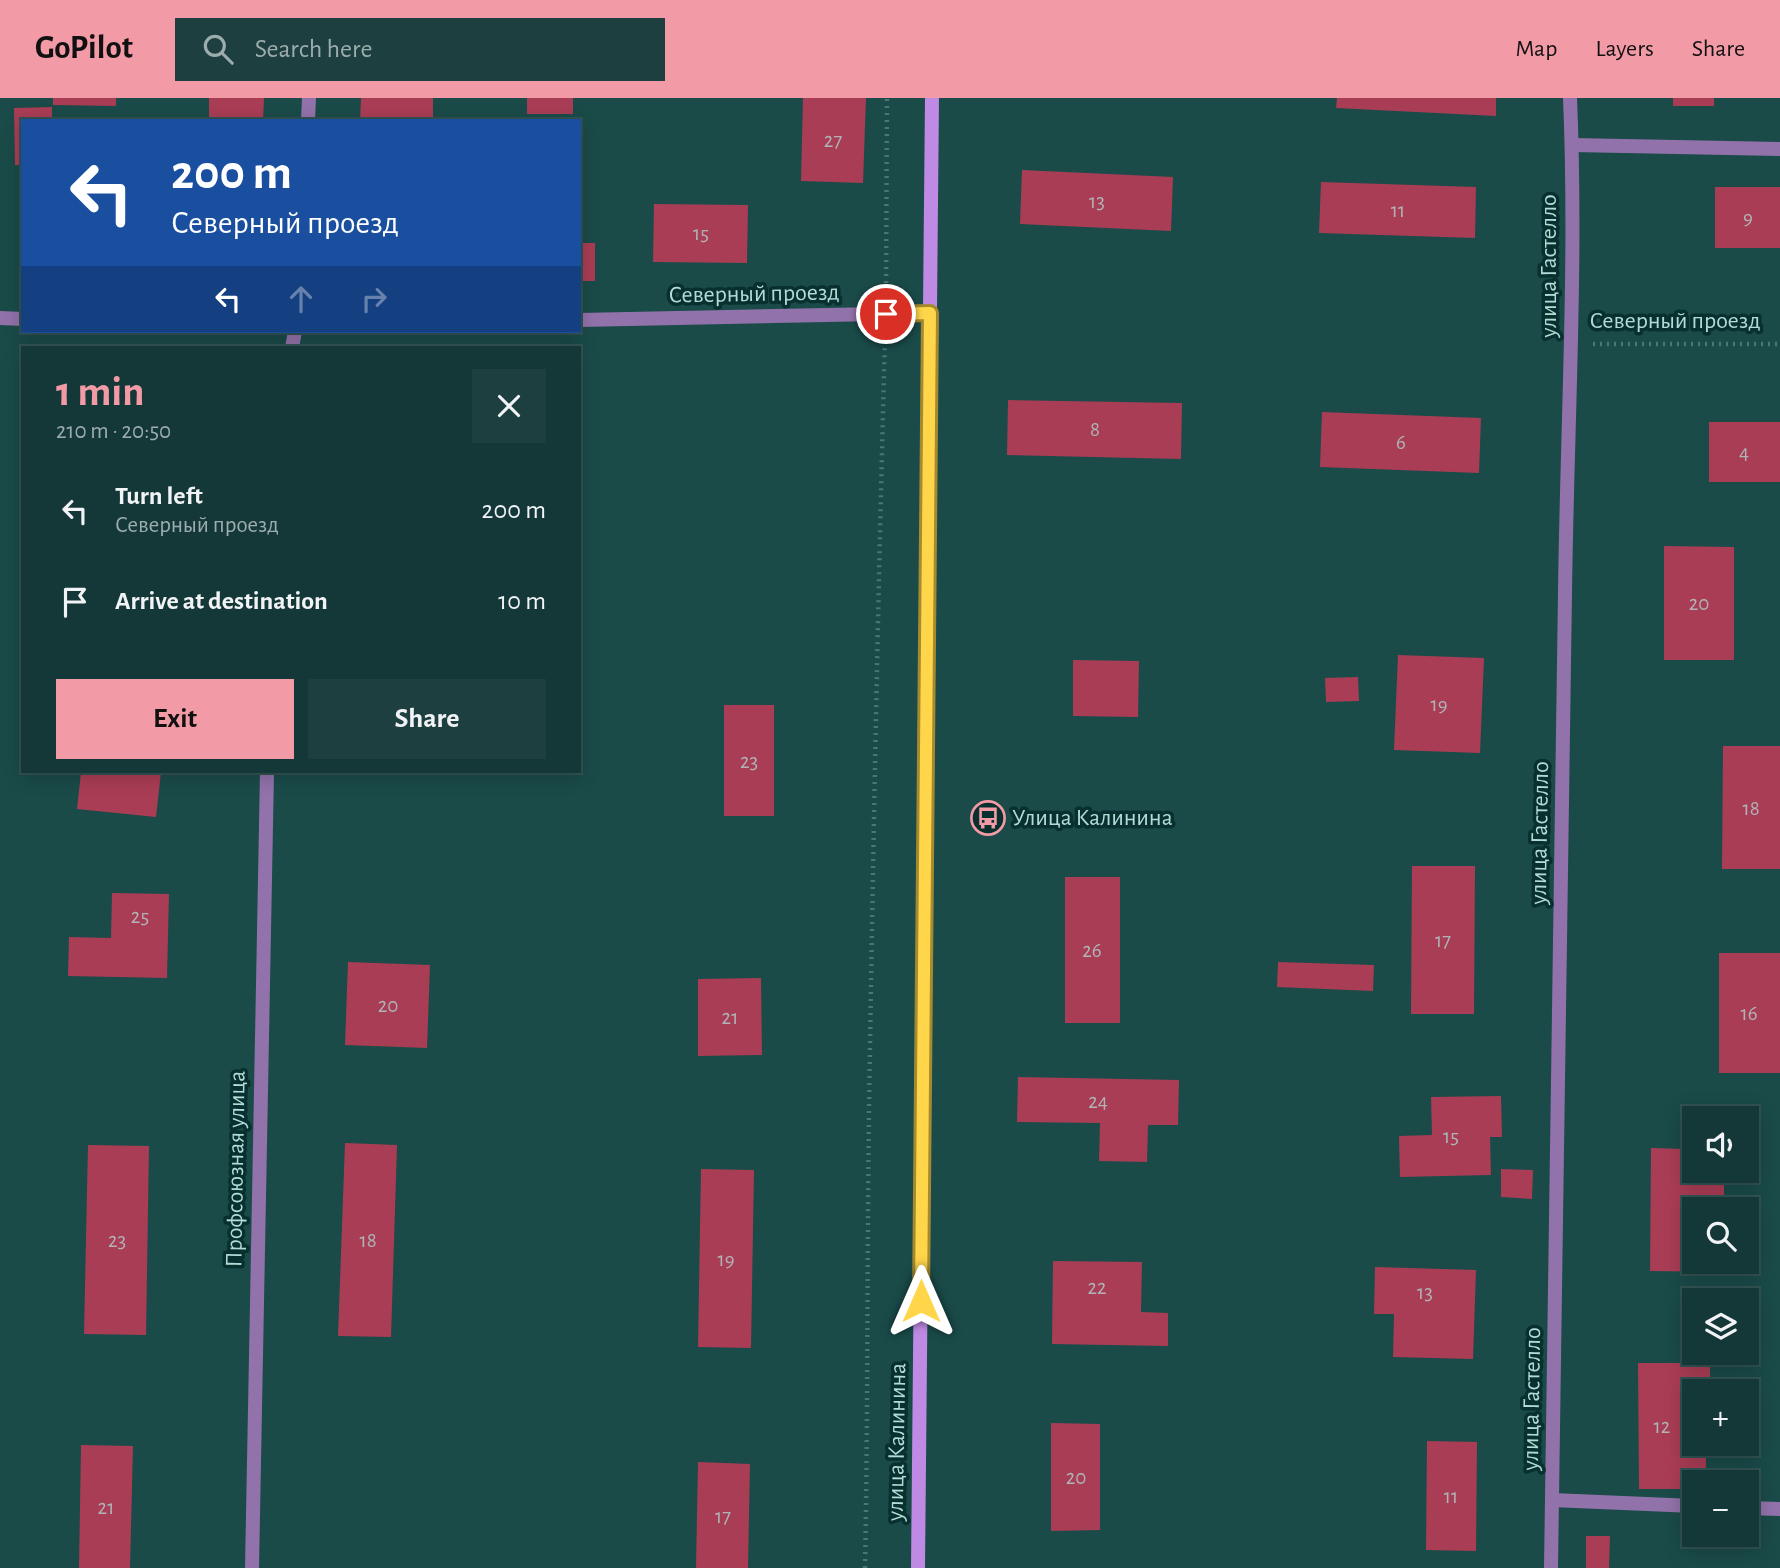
<!DOCTYPE html>
<meta charset="utf-8">
<style>
:root{--surface:#143837;--page:#1d3f3f;--text:#f1f3f6;--muted:#9dacad;--line:#335252;--accent:#f39aa7}
body{margin:0;font-family:"Alegreya Sans",sans-serif;background:var(--page);color:var(--text);height:100vh;display:flex;flex-direction:column;font-size:26px;white-space:nowrap}
*{box-sizing:border-box;margin:0}
p{font-size:23px;color:var(--muted)}
.icon{flex:none;width:38px;height:38px;fill:none;stroke:currentColor;stroke-width:2;stroke-linecap:round;stroke-linejoin:round}
.map{position:relative;flex:1;overflow:hidden}
.drawer{position:absolute;left:21px;top:248px;width:560px;height:427px;display:flex;flex-direction:column;background:var(--surface);border-radius:0px;box-shadow:0 4px 18px #0003,0 0 0 2px var(--line)}
.drawer>*{flex:none}
.top-card{position:absolute;left:21px;top:21px;width:560px;height:214px;border-radius:0px;box-shadow:0 4px 18px #0003,0 0 0 2px var(--line);background:#1a4fa0;color:#fff;overflow:hidden}
.fabs{position:absolute;left:1682px;top:1008px;display:grid;gap:14px}
.fabs a{display:grid;place-items:center;width:77px;height:77px;border-radius:0px;background:var(--surface);box-shadow:0 4px 18px #0003,0 0 0 2px var(--line);font-size:35px}
.pin{position:absolute;display:grid;place-items:center;width:60px;height:60px;color:#fff;margin:-30px;border:4px solid #fff;border-radius:50%;box-shadow:0 2px 7px #0007}
.me{position:absolute;width:77px;margin:-38px;rotate:0deg;stroke-linejoin:round;filter:drop-shadow(0 0 5px #0008)}
.turn{display:flex;align-items:center;gap:24px;height:147px;padding:0 35px;font-size:32px}
.turn .icon{width:91px;height:91px;stroke-width:2.5}
.turn b{display:block;font-size:49px;line-height:60px}
.lanes{display:flex;align-items:center;height:66px;padding:0 35px;background:#0003;justify-content:center;gap:35px;direction:ltr}
.lanes .off{opacity:.35}
.round{display:grid;place-items:center;flex:none;width:74px;height:74px;border-radius:0px;background:var(--page)}
.head{display:flex;align-items:center;justify-content:space-between;height:119px;padding:0 35px}
h1{font-size:42px;font-weight:700;line-height:52px;color:var(--accent)}
.action{display:flex;gap:14px;margin-top:auto;padding:14px 35px}
.action a{flex:1;height:80px;border-radius:0px;background:var(--accent);color:#111;font-size:28px;font-weight:700;line-height:80px;text-align:center}
.action a+a{background:var(--page);color:var(--text)}
ul{padding:0;list-style:none}
li{display:flex;align-items:center;gap:21px;height:91px;padding:0 35px}
li div{flex:1}
li b{display:block;font-size:26px}
li em{font-style:normal}
header{display:flex;align-items:center;gap:42px;box-sizing:border-box;height:98px;padding:0 35px;background:var(--accent);color:#111}
header strong{font-size:33px}
nav{display:flex;gap:38px;margin-inline-start:auto;font-size:24px}
.search{width:490px;height:63px;background:var(--page);display:flex;align-items:center;gap:18px;box-sizing:border-box;padding:0 24px;border-radius:0px;color:var(--muted);font-size:26px}
.map>svg:first-child{display:block}
.building{fill:#a93d55}
.lines{fill:none;stroke-linecap:round;stroke-linejoin:round}
.path{stroke:#497775;stroke-width:4.5;stroke-dasharray:2 5;stroke-linecap:butt}
.service{stroke:#9272aa;stroke-width:14}
.minor{stroke:#9272aa;stroke-width:14}
.secondary{stroke:#bf8ae4;stroke-width:14}
.route-casing{stroke:#a68a30;stroke-width:18}
.route{stroke:#ffd54a;stroke-width:12}
.labels{text-anchor:middle;dominant-baseline:central;stroke-width:7;stroke-linejoin:round;paint-order:stroke}
.number-label{font-size:21px;fill:#b0b4b7}
.street-label{font-size:24px;fill:#b2dbd8;stroke:#07302e}
.poi-label{font-size:24px;fill:#b2dbd8;stroke:#07302e;text-anchor:start}
</style>
<header>
<strong>GoPilot</strong>
<div class="search"><svg class="icon" aria-label="search" viewBox="0 0 24 24"><circle cx="10" cy="10" r="6"/><path d="M15 15l6 6"/></svg>Search here</div>
<nav><a>Map</a><a>Layers</a><a>Share</a></nav>
</header>
<div class="map">
<svg width="1780" height="1470" viewBox="0 0 1780 1470">
<rect width="100%" height="100%" fill="#1a4b49"/>
<g class="building">
<polygon points="53,0 116,0 116,8 53,7"/>
<polygon points="209,0 264,0 263,23 209,23"/>
<polygon points="361,0 433,0 433,23 360,23"/>
<rect x="527" y="0" width="46" height="16"/>
<polygon points="803,0 866,0 863,85 801,83"/>
<polygon points="1337,0 1496,0 1496,18 1336,10"/>
<rect x="1673" y="0" width="41" height="8"/>
<polygon points="52,9 52,23 23,23 23,67 15,67 14,10"/>
<polygon points="1022,72 1173,79 1171,133 1020,126"/>
<polygon points="1321,84 1476,89 1475,140 1319,135"/>
<rect x="1715" y="89" width="65" height="61"/>
<polygon points="654,106 748,107 747,165 653,164"/>
<rect x="579" y="145" width="16" height="38"/>
<polygon points="1008,302 1182,305 1181,361 1007,357"/>
<polygon points="1322,314 1481,320 1479,375 1320,369"/>
<rect x="1709" y="324" width="71" height="60"/>
<polygon points="1664,448 1734,449 1734,562 1664,562"/>
<polygon points="1398,557 1484,560 1480,655 1394,652"/>
<polygon points="1073,562 1139,563 1138,619 1073,618"/>
<polygon points="1358,579 1359,603 1326,604 1325,580"/>
<rect x="724" y="607" width="50" height="111"/>
<polygon points="1723,648 1780,648 1780,771 1722,771"/>
<polygon points="81,674 161,674 156,719 77,711"/>
<polygon points="1412,768 1475,768 1474,916 1411,916"/>
<rect x="1065" y="779" width="55" height="146"/>
<polygon points="112,795 169,796 167,880 68,878 69,839 111,840"/>
<rect x="1719" y="855" width="61" height="120"/>
<polygon points="348,864 430,867 427,950 345,947"/>
<polygon points="1278,864 1374,867 1373,893 1277,889"/>
<polygon points="761,880 762,957 698,958 698,881"/>
<polygon points="1018,979 1179,982 1178,1027 1148,1027 1147,1064 1099,1063 1100,1025 1017,1024"/>
<polygon points="1501,998 1502,1039 1490,1039 1491,1077 1400,1079 1399,1038 1432,1037 1431,999"/>
<polygon points="1685,1038 1694,1038 1694,1073 1724,1073 1724,1111 1694,1111 1694,1164 1724,1164 1724,1174 1650,1173 1651,1050 1685,1051"/>
<polygon points="345,1045 397,1047 391,1239 338,1238"/>
<polygon points="88,1047 149,1048 146,1237 84,1236"/>
<polygon points="701,1071 754,1072 751,1250 698,1249"/>
<polygon points="1501,1071 1533,1072 1532,1101 1501,1099"/>
<polygon points="1053,1163 1142,1164 1141,1214 1168,1215 1168,1248 1052,1246"/>
<polygon points="1375,1169 1476,1172 1473,1261 1393,1259 1394,1216 1374,1216"/>
<polygon points="1638,1265 1710,1265 1710,1293 1694,1293 1694,1296 1686,1296 1686,1360 1706,1360 1706,1384 1694,1384 1694,1391 1639,1391"/>
<polygon points="1051,1325 1100,1326 1100,1432 1051,1433"/>
<polygon points="1427,1343 1477,1344 1476,1453 1426,1452"/>
<polygon points="81,1347 133,1348 130,1470 79,1470"/>
<polygon points="698,1364 750,1366 748,1470 696,1470"/>
<polygon points="1586,1438 1610,1438 1609,1470 1586,1470"/>
</g>
<g class="lines">
<g class="path">
<polyline points="886,192 887,0"/>
<polyline points="1593,246 1780,246"/>
<path d="M865 1470C868 1317 867 1165 869 1012 873 754 878 497 885 239"/>
</g>
<g class="service">
<polyline points="1572,47 1780,51"/>
<polyline points="1552,1402 1694,1408"/>
<polyline points="1746,1410 1780,1411"/>
</g>
<g class="minor">
<polyline points="308,23 309,0"/>
<polyline points="0,220 23,221"/>
<polyline points="579,222 930,215"/>
<polyline points="292,250 295,233"/>
<polyline points="252,1470 267,674"/>
<path d="M1551 1470C1558 1145 1562 820 1565 495 1567 330 1577 165 1570 0"/>
</g>
<polyline class="secondary" points="918,1470 932,0"/>
</g>
<g class="lines">
<g class="route-casing">
<polyline id="route" points="886,216 930,215 921,1203"/>
</g>
<use href="#route" class="route"/>
</g>
<defs>
<g id="bus-ring" transform="scale(1.75)"><circle r="9.5" fill="#07302e" stroke="#f39aa7" stroke-width="1.5"/><path d="M-5-6H5V4H4V6H2V4H-2V6H-4V4H-5ZM-3.5-4V0h7V-4ZM-3.5 1.2v1.5H-2V1.2ZM2 1.2v1.5H3.5V1.2Z" fill="#f39aa7"/></g>
</defs>
<g fill-rule="evenodd">
<use href="#bus-ring" x="988" y="720"/>
</g>
<g class="labels">
<g class="number-label">
<text x="833" y="42">27</text>
<text x="1097" y="103">13</text>
<text x="1398" y="112">11</text>
<text x="1748" y="119">9</text>
<text x="701" y="135">15</text>
<text x="1095" y="331">8</text>
<text x="1401" y="344">6</text>
<text x="1744" y="354">4</text>
<text x="1699" y="505">20</text>
<text x="1439" y="606">19</text>
<text x="749" y="663">23</text>
<text x="1751" y="710">18</text>
<text x="140" y="818">25</text>
<text x="1443" y="842">17</text>
<text x="1092" y="852">26</text>
<text x="388" y="907">20</text>
<text x="1749" y="915">16</text>
<text x="730" y="919">21</text>
<text x="1098" y="1003">24</text>
<text x="1451" y="1038">15</text>
<text x="117" y="1142">23</text>
<text x="368" y="1142">18</text>
<text x="726" y="1161">19</text>
<text x="1097" y="1189">22</text>
<text x="1425" y="1194">13</text>
<text x="1662" y="1328">12</text>
<text x="1076" y="1379">20</text>
<text x="1451" y="1398">11</text>
<text x="106" y="1409">21</text>
<text x="723" y="1418">17</text>
</g>
<g class="street-label">
<text transform="translate(1549 168) rotate(-90)">улица Гастелло</text>
<text transform="translate(754 196) rotate(-1)">Северный проезд</text>
<text x="1675" y="223">Северный проезд</text>
<text transform="translate(1540 735) rotate(-89)">улица Гастелло</text>
<text transform="translate(236 1071) rotate(-89)">Профсоюзная улица</text>
<text transform="translate(1532 1301) rotate(-89)">улица Гастелло</text>
<text transform="translate(897 1344) rotate(-89)">улица Калинина</text>
</g>
<g class="poi-label">
<text x="1012" y="720">Улица Калинина</text>
</g>
</g>
</svg>
<div class="fabs">
<a><svg class="icon" aria-label="sound" viewBox="0 0 24 24"><path d="M4 9h4l5-4v14l-5-4H4zM17 9q2 3 0 6"/></svg></a>
<a><svg class="icon" aria-label="search" viewBox="0 0 24 24"><circle cx="10" cy="10" r="6"/><path d="M15 15l6 6"/></svg></a>
<a><svg class="icon" aria-label="layers" viewBox="0 0 24 24"><path d="M12 4l9 5-9 5-9-5zM3 14l9 5 9-5"/></svg></a>
<a>+</a>
<a>−</a>
</div>
<div class="pin" style="left:886px;top:216px;background:#d93025"><svg class="icon" aria-label="arrive" viewBox="0 0 24 24"><path d="M6 21V4h12l-3 4 3 4H6"/></svg></div>
<svg class="me" style="left:921px;top:1203px" viewBox="-20 -20 40 40"><path d="M0-17L14 15 0 8-14 15z" fill="#ffd54a" stroke="#fff" stroke-width="4"/></svg>
<div class="top-card">
<div class="turn"><svg class="icon" aria-label="left" viewBox="0 0 24 24"><path d="M17 20v-9H6M10 6l-5 5 5 5"/></svg><div><b>200 m</b>Северный проезд</div></div>
<div class="lanes"><svg class="icon" aria-label="left" viewBox="0 0 24 24"><path d="M17 20v-9H6M10 6l-5 5 5 5"/></svg><svg class="icon off" aria-label="ahead" viewBox="0 0 24 24"><path d="M12 20V5M6 11l6-6 6 6"/></svg><svg class="icon off" aria-label="right" viewBox="0 0 24 24"><path d="M7 20v-9h11M14 6l5 5-5 5"/></svg></div>
</div>
<section class="drawer">
<div class="head"><div><h1>1 min</h1><p>210 m · 20:50</p></div><a class="round"><svg class="icon" aria-label="close" viewBox="0 0 24 24"><path d="M6 6l12 12M18 6L6 18"/></svg></a></div>
<ul>
<li><svg class="icon" aria-label="left" viewBox="0 0 24 24"><path d="M17 20v-9H6M10 6l-5 5 5 5"/></svg><div><b>Turn left</b><p>Северный проезд</p></div><em>200 m</em></li>
<li><svg class="icon" aria-label="arrive" viewBox="0 0 24 24"><path d="M6 21V4h12l-3 4 3 4H6"/></svg><div><b>Arrive at destination</b></div><em>10 m</em></li>
</ul>
<div class="action"><a>Exit</a><a>Share</a></div>
</section>
</div>
